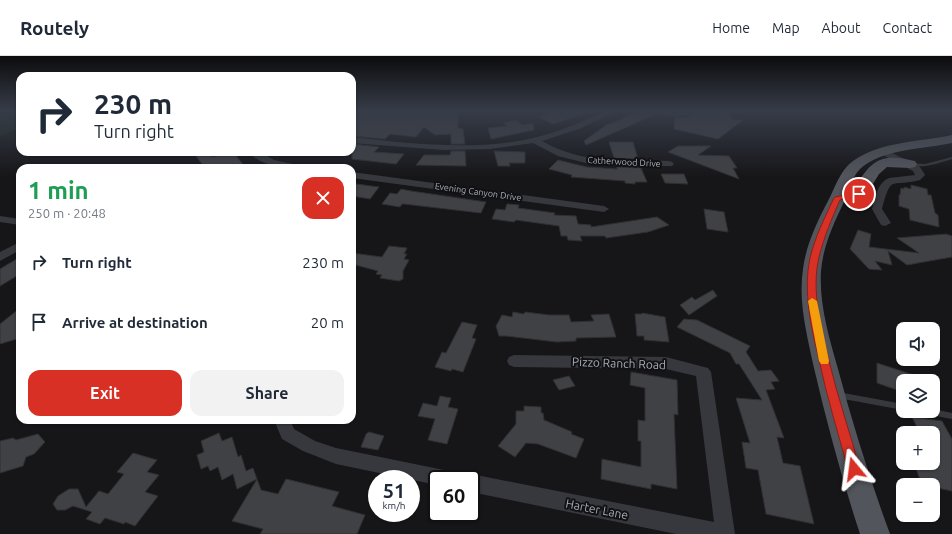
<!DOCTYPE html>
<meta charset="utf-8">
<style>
:root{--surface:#fff;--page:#f2f2f3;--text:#1f2937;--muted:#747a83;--line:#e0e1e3;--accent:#d93025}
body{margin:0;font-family:Ubuntu,sans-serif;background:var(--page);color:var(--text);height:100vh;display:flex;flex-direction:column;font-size:15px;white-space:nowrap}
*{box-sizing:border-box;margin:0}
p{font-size:13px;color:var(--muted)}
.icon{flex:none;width:22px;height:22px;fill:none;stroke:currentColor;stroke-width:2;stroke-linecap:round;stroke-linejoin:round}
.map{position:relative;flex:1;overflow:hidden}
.sheet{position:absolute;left:16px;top:108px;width:340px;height:260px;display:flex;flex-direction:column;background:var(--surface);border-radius:12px;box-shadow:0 1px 3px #0004}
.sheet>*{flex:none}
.top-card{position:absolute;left:16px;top:16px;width:340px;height:84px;border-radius:12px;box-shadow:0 1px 3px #0004;background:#fff;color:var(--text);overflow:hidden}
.fabs{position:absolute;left:896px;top:266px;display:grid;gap:8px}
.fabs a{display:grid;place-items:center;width:44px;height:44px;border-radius:8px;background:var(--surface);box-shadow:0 1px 3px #0004;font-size:20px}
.speed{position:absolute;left:368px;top:414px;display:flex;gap:8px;font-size:20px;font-weight:700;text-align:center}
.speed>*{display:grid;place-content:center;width:52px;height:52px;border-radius:50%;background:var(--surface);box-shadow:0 1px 3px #0004;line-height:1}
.speed small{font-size:10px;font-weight:400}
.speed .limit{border:2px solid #111;border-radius:6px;background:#fff;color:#111}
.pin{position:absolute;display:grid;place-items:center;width:34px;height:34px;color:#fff;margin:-17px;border:2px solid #fff;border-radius:50%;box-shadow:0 1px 4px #0007}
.me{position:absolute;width:44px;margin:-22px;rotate:344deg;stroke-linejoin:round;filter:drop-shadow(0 0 3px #0008)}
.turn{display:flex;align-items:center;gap:14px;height:84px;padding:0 12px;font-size:18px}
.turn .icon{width:52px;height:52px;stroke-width:2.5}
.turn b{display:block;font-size:28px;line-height:34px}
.round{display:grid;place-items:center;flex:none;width:42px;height:42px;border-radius:12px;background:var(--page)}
.summary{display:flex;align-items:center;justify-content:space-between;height:68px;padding:0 12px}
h1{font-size:24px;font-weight:600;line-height:30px;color:#1e9e55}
.cta{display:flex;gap:8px;margin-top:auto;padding:8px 12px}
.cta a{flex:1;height:46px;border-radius:12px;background:var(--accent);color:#fff;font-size:16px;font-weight:600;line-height:46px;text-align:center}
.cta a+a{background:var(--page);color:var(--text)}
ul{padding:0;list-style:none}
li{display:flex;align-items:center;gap:12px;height:60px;padding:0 12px}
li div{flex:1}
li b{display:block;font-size:15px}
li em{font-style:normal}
header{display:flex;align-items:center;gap:24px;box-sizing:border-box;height:56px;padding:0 20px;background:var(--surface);border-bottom:1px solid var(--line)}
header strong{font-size:19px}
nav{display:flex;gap:22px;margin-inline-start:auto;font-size:14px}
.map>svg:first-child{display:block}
.green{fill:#1e261f}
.building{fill:#404145;stroke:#303034}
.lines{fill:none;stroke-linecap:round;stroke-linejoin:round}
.lane{fill:#37383d;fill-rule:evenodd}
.street{fill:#37383d;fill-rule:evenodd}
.primary{fill:#53555c;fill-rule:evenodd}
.route{fill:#d93025;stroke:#8d1f18}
.slow{fill:#f59e0b}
.labels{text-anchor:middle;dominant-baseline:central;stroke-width:4;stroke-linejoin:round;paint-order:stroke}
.far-street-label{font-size:9px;fill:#a8adb8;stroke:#111113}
.near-street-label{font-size:12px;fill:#a8adb8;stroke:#111113}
</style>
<header>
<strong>Routely</strong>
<nav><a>Home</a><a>Map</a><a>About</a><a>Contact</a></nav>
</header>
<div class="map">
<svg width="952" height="478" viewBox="0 0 952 478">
<rect width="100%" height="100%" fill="#161618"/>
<polygon class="green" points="0,54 20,54 20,72 0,80"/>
<g class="building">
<polygon points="352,54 458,54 458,72 463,73 465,88 451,88 451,78 435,79 424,71 416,81 390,78 385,83 352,80"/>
<polygon points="559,54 588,54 589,56 553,68 538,61"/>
<polygon points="639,54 654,59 586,89 584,85 606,69 618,65"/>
<polygon points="696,54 730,54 731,63 743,64 718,83 674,73 675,62 687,61"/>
<polygon points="516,64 522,69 533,67 534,74 491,83 488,72 507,70 503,67"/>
<polygon points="609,86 633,86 638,103 614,102"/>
<polygon points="352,88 379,91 374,96 404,98 396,108 352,103"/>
<polygon points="678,90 711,90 698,99 729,100 737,112 733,112 739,123 668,96"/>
<polygon points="451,95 465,95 466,110 416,109 424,99 450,99"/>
<polygon points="494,95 525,96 525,107 509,107 510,110 498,110"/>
<polygon points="208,96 212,101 233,96 246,112 205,112 196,100"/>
<polygon points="558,104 587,111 617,113 617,111 641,112 647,126 635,126 635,128 625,127 625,125 571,121 572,119 549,113"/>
<polygon points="661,118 684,118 688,128 665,127"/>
<polygon points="356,128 379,131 370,143 352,140 352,133"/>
<polygon points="911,129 927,133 928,139 931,139 935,157 938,159 939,171 910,164 909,153 899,150 899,139 900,139 901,132 904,133 904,131 911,133"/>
<polygon points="401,133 411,135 486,146 481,157 404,148 402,148 400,151 382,148 390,137 397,138"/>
<polygon points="507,148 519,149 518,152 555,157 554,159 576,160 578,168 591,169 591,171 657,161 669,169 648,176 606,182 605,180 580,180 582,185 568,184 567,180 561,180 559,170 516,164 514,166 492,163 496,153 505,154"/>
<polygon points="704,153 724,156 728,176 707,173"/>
<polygon points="858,174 871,178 869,191 919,197 897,182 946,178 952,180 952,201 907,209 888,195 892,209 875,205 882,214 869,213 850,193"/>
<polygon points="389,190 407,192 404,198 407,198 404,203 409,204 403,215 403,223 399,225 380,222 382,219 376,218 378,215 352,208 352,197 382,201"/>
<polygon points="20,201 20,218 0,230 0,213"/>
<polygon points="713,234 717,240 689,259 680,249 692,241 695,244"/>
<polygon points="20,252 20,282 0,288 0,268"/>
<polygon points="513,256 524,258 525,256 549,259 569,259 571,266 594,265 591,259 609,258 616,281 576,282 576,285 557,286 506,280 499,280 496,270 502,259 512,261"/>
<polygon points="642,257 665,261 669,286 644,284 644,280 637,280 635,258 642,258"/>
<polygon points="684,263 697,264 750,290 746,296 758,315 771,314 779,325 771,326 775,333 766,334 784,382 777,381 783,407 800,410 814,468 766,458 758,414 746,412 742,386 750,387 736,342 762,344 739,308 736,308 730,297 677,271"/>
<polygon points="462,266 477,269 472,282 476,283 463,316 452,313 451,315 435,311 442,296 446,297"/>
<polygon points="877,307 926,323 926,325 903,325 903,336 877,327"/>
<polygon points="631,316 677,324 678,359 674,358 677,433 651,428 651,433 601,423 602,403 641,411 641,385 638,385 638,364 645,365 645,332 630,329"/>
<polygon points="569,320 575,330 559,334 553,324"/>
<polygon points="440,340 451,342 448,351 458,353 447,388 428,384 435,363 418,360 423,347 437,350"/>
<polygon points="524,350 541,351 541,357 543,357 544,364 572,376 571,378 584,383 576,402 538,388 526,387 515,401 498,390 516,368 516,355 524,355"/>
<polygon points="912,361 942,365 952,383 952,435 933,431 933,429 922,429 914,407 933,407 933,377 920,377"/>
<polygon points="369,376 384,380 378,394 361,391 366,378"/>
<polygon points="219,377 222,385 232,381 238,401 241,399 246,415 253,412 261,434 278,438 286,423 339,436 332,450 365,459 357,478 260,478 263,473 232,465 257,423 237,433 233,418 222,424 218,411 210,415 208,410 201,413 197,399 204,396 201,385"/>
<polygon points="38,378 45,386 34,398 26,401 23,410 0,417 0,385 13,382 16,384"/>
<polygon points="133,397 157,404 147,416 159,419 145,436 158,440 135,470 125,466 124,468 105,462 100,468 86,463 92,456 73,450 65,454 57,454 53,448 58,440 69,433 78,433 86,451 99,435 108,438 124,418 117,416"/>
</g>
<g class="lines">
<g class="lane">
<path d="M952 101V103C939 107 921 114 908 108L910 107 925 108Z"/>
<polygon points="838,336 903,348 903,354 838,342 835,341 834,339 835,337"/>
<polygon points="933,353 952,357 952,363 925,358 922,357 921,355 933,355"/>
</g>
<g class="street">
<path d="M607 54H619L579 73 542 85C581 108 625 104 669 105L672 106 674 108 672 110H617L590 108 558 100 533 87 490 93 444 94 352 87V81C414 88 480 96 541 80 564 74 586 64 607 54Z"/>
<path d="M657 54 680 56 695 54C685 64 668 62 657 54Z"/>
<path d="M884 93 920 111 925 119 920 124C890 132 892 117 882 153L891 167 885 170 881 169 872 153C875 142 877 127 889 122L915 119 913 115 881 98 879 96 881 94Z"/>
<path d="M248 96H260L274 104 302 110 304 112C285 112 262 111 248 96Z"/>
<polygon points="352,116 604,150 609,153 604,156 352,122"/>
<polygon points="0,160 20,163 20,169 0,166"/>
<polygon points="20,186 20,194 0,205 0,196"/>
<polygon points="514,299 666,301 708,312 711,316 735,478 676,478 471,436 471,423 464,423 465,421 471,418 714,466 696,320 666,313 514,311 509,309 507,305 509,301"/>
<polygon points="274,364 290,364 294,373 315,385 336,392 449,415 455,417 458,423 437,423 437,429 336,408 303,395 282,383"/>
</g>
<path class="primary" d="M952 79V87C924 93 881 93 860 113 854 119 851 128 848 135L853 134C871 105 879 96 915 105L917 108 915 111 910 112 887 111 879 118 865 141 844 146C834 167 823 190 821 215 819 248 829 281 838 313 853 369 870 424 890 478H860C842 423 827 368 814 312 807 279 798 246 803 213 806 189 817 166 828 145 835 132 840 114 853 105 881 85 920 86 952 79Z"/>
</g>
<linearGradient id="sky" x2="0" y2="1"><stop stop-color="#0c0c0d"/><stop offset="0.45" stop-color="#363c48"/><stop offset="1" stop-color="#363c48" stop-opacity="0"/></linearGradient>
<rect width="952" height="121" fill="url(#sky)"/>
<path class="route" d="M859 136 863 138 862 139 840 144C832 162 824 181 819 201 811 235 821 272 829 305 838 342 850 377 860 413L859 417 854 419 850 417 848 413C838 377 827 341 819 304 811 271 803 236 810 202 815 181 825 161 834 142L835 141Z"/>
<polygon class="slow" points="812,242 817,245 829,305 828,308 821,308 819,305 808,245"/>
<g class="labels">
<g class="far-street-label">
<text transform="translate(624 106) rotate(3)">Catherwood Drive</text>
<text transform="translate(478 136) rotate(8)">Evening Canyon Drive</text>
</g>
<g class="near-street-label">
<text transform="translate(619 307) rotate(2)">Pizzo Ranch Road</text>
<text transform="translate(597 453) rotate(11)">Harter Lane</text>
</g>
</g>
</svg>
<div class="fabs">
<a><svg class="icon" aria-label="sound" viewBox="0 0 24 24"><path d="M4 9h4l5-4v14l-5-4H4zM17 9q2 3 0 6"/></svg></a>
<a><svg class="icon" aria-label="layers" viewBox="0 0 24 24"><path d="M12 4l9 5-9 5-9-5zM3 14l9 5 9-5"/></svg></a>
<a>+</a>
<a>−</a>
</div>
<div class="speed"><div>51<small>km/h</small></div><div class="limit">60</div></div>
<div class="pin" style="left:859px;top:138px;background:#d93025"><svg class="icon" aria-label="arrive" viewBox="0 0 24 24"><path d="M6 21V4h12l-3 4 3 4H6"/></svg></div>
<svg class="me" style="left:854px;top:413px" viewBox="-20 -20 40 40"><path d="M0-17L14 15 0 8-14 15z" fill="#d93025" stroke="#fff" stroke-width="4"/></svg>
<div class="top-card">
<div class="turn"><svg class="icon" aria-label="right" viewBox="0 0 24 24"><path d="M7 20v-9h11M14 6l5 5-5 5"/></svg><div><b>230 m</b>Turn right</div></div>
</div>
<section class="sheet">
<div class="summary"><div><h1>1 min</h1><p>250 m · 20:48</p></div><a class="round" style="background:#d93025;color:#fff"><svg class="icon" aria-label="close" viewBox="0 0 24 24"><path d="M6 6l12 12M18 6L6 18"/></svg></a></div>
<ul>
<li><svg class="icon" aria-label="right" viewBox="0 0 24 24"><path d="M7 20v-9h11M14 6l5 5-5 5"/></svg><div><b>Turn right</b></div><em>230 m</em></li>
<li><svg class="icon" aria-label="arrive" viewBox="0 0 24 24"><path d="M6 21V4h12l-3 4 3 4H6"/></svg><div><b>Arrive at destination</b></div><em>20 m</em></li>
</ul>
<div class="cta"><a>Exit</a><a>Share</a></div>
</section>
</div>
